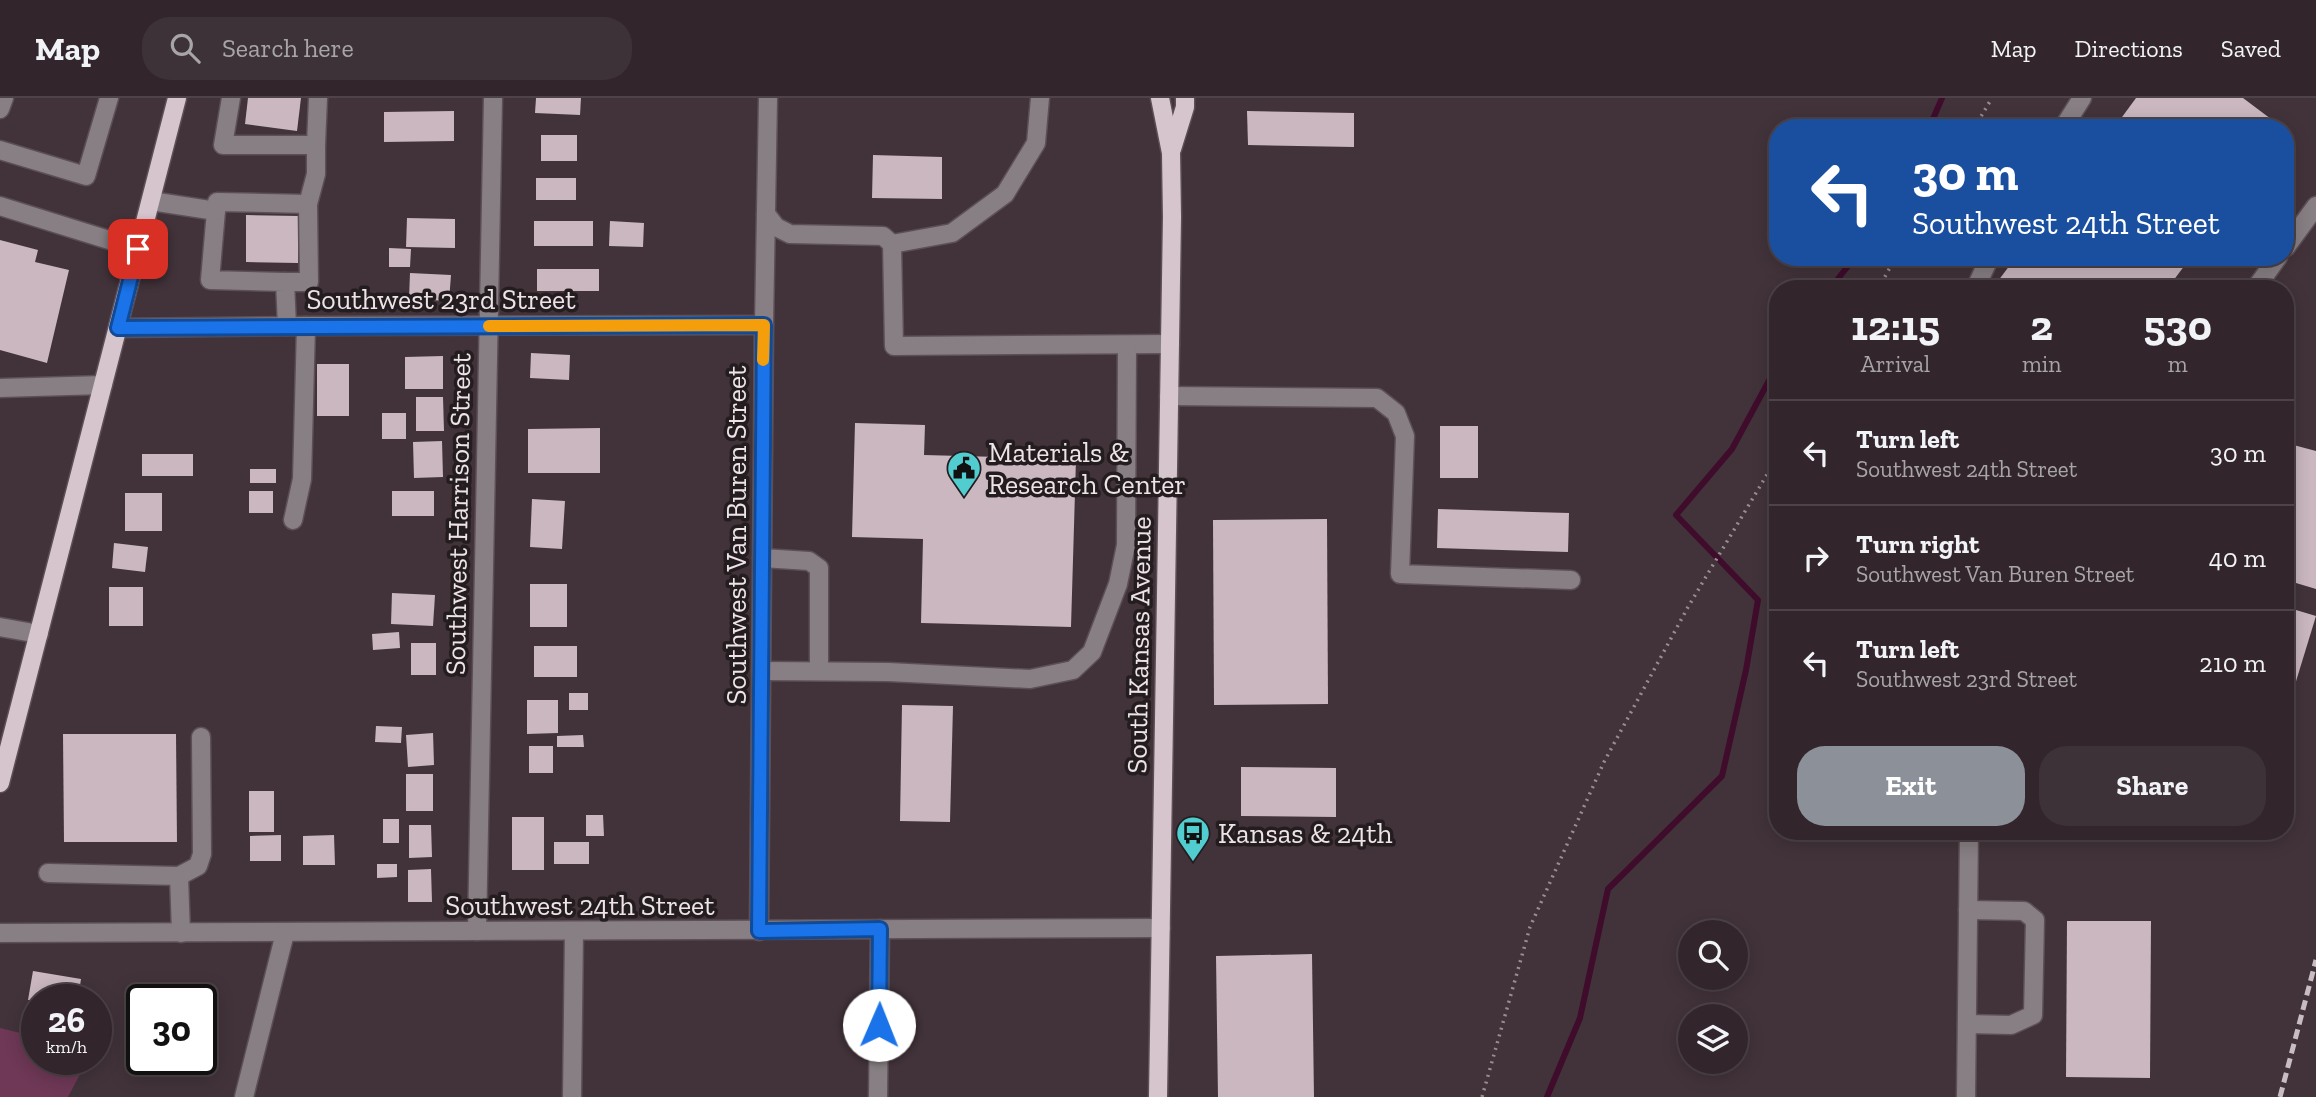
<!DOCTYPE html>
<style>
:root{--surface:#32262c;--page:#3d3238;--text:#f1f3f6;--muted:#a8a5a9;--line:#4d4348;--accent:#8c9099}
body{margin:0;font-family:"Zilla Slab",serif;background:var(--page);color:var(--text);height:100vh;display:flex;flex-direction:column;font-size:26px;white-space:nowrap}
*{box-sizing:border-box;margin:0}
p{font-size:23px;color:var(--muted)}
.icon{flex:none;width:38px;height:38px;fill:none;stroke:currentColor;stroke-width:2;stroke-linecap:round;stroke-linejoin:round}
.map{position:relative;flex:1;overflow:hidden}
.side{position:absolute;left:1769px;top:182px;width:525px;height:560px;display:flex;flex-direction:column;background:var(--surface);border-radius:28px;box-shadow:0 4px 18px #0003,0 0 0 2px var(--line)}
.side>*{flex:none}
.banner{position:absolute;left:1769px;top:21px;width:525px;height:147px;border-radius:28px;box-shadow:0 4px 18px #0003,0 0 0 2px var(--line);background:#1a4fa0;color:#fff;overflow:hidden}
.buttons{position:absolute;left:1678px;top:822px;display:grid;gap:14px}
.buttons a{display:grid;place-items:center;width:70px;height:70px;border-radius:50%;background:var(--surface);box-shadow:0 4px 18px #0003,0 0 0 2px var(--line);font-size:35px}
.speed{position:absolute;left:21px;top:886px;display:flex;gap:14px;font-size:35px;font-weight:700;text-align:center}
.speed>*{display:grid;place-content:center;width:91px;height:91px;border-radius:50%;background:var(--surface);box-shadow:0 4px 18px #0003,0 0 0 2px var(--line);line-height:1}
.speed small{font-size:18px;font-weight:400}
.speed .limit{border:4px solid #111;border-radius:10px;background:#fff;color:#111}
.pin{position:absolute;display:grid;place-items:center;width:60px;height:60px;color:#fff;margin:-30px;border-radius:14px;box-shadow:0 4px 10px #0006}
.me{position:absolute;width:77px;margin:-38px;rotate:1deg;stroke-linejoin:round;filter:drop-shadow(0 0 5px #0008)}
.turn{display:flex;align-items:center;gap:24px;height:147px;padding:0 28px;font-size:32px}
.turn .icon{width:91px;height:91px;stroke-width:2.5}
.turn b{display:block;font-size:49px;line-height:60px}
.eta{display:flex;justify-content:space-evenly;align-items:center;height:119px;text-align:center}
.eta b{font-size:42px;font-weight:700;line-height:49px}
.action{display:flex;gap:14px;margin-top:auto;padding:14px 28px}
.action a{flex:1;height:80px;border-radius:28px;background:var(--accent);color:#fff;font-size:28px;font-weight:700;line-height:80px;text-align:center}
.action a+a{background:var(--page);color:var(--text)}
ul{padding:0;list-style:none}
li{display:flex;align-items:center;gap:21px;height:105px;padding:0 28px;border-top:2px solid var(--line)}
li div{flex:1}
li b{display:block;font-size:26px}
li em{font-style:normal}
header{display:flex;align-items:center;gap:42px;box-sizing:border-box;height:98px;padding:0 35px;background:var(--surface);border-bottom:2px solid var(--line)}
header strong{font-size:33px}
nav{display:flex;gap:38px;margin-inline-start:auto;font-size:24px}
.search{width:490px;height:63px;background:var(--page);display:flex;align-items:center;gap:18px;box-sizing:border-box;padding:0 24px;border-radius:28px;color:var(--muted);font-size:26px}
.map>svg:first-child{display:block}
.green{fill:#6e3856}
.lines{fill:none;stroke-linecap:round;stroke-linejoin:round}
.stream{stroke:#3f0c2c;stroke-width:6}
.building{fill:#cab7c0}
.minor-casing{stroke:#5d4f56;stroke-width:21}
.major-casing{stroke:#5d4f56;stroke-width:21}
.path{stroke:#998c92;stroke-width:3.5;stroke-dasharray:2 5;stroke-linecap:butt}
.minor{stroke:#877f83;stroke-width:18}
.major{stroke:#d6c5cd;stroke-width:18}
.rail{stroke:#c8bdc3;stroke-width:5;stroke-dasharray:10 5;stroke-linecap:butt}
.route-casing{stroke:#114b97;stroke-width:18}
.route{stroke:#1a73e8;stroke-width:12}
.slow{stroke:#f59e0b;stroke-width:12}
.labels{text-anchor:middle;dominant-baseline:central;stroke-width:7;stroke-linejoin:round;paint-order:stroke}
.street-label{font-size:28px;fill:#ede3e8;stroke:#241d20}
.poi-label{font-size:28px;fill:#ede3e8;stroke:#241d20;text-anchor:start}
</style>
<header>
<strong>Map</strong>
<div class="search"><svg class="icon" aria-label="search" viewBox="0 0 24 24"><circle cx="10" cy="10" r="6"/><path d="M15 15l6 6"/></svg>Search here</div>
<nav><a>Map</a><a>Directions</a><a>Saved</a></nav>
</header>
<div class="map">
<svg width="2316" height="999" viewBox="0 0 2316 999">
<rect width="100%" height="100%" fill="#42333a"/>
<polygon class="green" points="0,930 37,939 37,961 88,961 68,999 0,999"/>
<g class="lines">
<g class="stream">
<polyline points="1929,30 1942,0"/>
<polyline points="1830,191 1855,159"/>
<polyline points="1547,999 1580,920 1608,791 1722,678 1746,572 1758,502 1676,417 1732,351 1778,266"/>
</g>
</g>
<g class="building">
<polygon points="248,0 301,0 297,33 245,26"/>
<polygon points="536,0 581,0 580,17 535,15"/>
<polygon points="2136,0 2243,0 2283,30 2114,30"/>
<polygon points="454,13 454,43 384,44 384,14"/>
<polygon points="1247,13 1354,15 1354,49 1248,47"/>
<rect x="541" y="37" width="36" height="26"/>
<polygon points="873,57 942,59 942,101 872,100"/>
<rect x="536" y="80" width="40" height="22"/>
<polygon points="246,117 299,118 298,165 246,164"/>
<polygon points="407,120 455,121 455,150 406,149"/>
<rect x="534" y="123" width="59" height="25"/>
<polygon points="610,123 644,125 643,149 609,148"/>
<polygon points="0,142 38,152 35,164 69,172 47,265 0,252"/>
<polygon points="389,150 411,151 410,169 389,169"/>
<polygon points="2016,159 2191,159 2167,191 1992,191"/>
<rect x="537" y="171" width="62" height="22"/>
<polygon points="410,175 451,177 449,203 409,201"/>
<polygon points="531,255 570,257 569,282 530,280"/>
<polygon points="443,258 443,291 405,291 405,259"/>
<rect x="317" y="266" width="32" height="52"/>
<polygon points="416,299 443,299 444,333 416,333"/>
<rect x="382" y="315" width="24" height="26"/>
<polygon points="855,325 925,327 924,357 1076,361 1071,529 921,525 923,441 852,439"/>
<rect x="1440" y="328" width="38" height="52"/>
<polygon points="600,330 600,375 528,375 528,331"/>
<polygon points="442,343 443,379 414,380 413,344"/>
<polygon points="2286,345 2316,353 2316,491 2286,482"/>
<rect x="142" y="356" width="51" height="22"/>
<rect x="250" y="371" width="26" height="14"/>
<rect x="249" y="393" width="24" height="22"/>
<rect x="392" y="393" width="42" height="25"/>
<rect x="125" y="395" width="37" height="38"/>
<polygon points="532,401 565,403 562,451 530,449"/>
<polygon points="1438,411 1569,415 1568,454 1437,450"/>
<polygon points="1327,421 1328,606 1214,607 1213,422"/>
<polygon points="114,445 148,449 145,474 112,470"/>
<rect x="530" y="486" width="37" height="43"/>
<rect x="109" y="489" width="34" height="39"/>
<polygon points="392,495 435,497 433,528 391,526"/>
<polygon points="2286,509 2316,518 2286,616"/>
<polygon points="399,534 400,550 373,552 372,536"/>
<rect x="411" y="545" width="25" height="32"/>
<rect x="534" y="548" width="43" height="31"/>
<rect x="569" y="595" width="19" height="17"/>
<polygon points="527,602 558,602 558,635 527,636"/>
<polygon points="902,607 953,608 950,724 900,723"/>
<polygon points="376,628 402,629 401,645 375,644"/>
<polygon points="433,635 434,667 408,669 406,637"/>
<polygon points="63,636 176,636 177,744 64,744"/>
<polygon points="583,637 584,649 557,649 557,638"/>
<rect x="529" y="648" width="24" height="27"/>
<polygon points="1241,669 1336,670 1336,719 1241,718"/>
<rect x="406" y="676" width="27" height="37"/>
<rect x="249" y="693" width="25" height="41"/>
<polygon points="586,717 603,717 604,738 586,738"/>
<rect x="512" y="719" width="32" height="53"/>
<rect x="383" y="721" width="16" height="24"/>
<polygon points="409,727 431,727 432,759 409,760"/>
<polygon points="281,737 281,763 250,763 250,738"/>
<polygon points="334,737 335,767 303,767 303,738"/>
<rect x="554" y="744" width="35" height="22"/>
<polygon points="377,766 397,766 397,779 377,780"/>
<polygon points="431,771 432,804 408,804 408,772"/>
<polygon points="2067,823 2151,823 2150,980 2066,979"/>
<polygon points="1312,856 1314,999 1218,999 1216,858"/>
<polygon points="33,873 81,881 78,901 28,902"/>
</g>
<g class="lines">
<g class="minor-casing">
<g id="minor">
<polyline points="231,0 223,47 316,47 316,76 308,106 309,184 285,184"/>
<polyline points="0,11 4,0"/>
<polyline points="2063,30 2082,0"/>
<polyline points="316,47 318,0"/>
<polyline points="0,52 86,78 109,0"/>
<polyline points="151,103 216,113 210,182 285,184 287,228"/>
<polyline points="0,108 138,151"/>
<polyline points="216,113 217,104 308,106"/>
<polyline points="766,116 776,129 790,136 883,138 892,146 894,248 1170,246"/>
<polyline points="892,146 952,135 1005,96 1036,45 1040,0"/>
<polyline points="2286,149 2316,108"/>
<polyline points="1975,191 1990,159"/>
<polyline points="2255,191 2278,159"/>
<polyline points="118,230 306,228 764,227"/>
<polyline points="0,290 103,287"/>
<polyline points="1169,298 1377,300 1396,315 1405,338 1400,476 1571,482"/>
<polyline points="293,422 302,381 306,228"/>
<polyline points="762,460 809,463 819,470 819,573"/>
<polyline points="0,529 39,536"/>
<polyline points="761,573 888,574 1030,581 1073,572 1092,554 1118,486 1126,447 1127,247"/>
<polyline points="48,775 179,778"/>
<polyline points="477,833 493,0"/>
<polyline points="759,833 764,227 768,0"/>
<polyline points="0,835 1161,830"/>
<polyline points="181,835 179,778 198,768 202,756 201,639"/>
<polyline points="1967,926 2011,927 2033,917 2035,822 2024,813 1968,812"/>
<polyline points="244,999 285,835"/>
<polyline points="572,999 574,833"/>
<polyline points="878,999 880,831"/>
<polyline points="1966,999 1969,733"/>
</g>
</g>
<g class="major-casing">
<g id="major">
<polyline points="1172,51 1185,9 1185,0"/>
<polyline points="0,685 177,0"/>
<polyline points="1158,999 1172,119 1171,55 1160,0"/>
</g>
</g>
<g class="path">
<polyline points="1974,30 1992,0"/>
<polyline points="1878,191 1896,159"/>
<polyline points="1482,999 1530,829 1604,664 1688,509 1778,358"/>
</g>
<use href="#minor" class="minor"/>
<use href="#major" class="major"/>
<polyline class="rail" points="2280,999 2316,862"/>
</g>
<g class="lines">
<g class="route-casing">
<polyline id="route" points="138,151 118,230 764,227 759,833 880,831 879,927"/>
</g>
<use href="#route" class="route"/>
<polyline class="slow" points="489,228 764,227 763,262"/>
</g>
<defs>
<g id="civic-pin" transform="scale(1.75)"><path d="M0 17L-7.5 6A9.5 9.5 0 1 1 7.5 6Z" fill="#52cdcf" stroke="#241d20"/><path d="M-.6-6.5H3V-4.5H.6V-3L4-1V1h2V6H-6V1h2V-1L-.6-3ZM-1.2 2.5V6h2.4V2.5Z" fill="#111"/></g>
<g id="bus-pin" transform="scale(1.75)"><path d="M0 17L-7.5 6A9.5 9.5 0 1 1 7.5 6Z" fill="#52cdcf" stroke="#241d20"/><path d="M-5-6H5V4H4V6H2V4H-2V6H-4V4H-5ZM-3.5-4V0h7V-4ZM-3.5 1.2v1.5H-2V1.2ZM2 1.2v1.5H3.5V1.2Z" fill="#111"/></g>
</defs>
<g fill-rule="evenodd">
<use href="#civic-pin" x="964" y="370"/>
<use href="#bus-pin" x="1193" y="735"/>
</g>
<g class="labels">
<g class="street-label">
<text x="441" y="201">Southwest 23rd Street</text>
<text transform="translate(458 416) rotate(-89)">Southwest Harrison Street</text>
<text transform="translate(736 437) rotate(-90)">Southwest Van Buren Street</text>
<text transform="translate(1139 547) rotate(-89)">South Kansas Avenue</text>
<text x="580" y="807">Southwest 24th Street</text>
</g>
<g class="poi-label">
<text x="988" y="354">Materials &amp;<tspan x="988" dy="32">Research Center</tspan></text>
<text x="1218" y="735">Kansas &amp; 24th</text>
</g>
</g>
</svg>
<div class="buttons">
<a><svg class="icon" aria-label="search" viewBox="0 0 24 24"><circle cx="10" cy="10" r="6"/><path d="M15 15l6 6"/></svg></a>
<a><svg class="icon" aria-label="layers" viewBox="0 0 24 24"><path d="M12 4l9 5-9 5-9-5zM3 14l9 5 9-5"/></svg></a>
</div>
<div class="speed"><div>26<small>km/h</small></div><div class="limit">30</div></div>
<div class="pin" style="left:138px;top:151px;background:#d93025"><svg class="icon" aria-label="arrive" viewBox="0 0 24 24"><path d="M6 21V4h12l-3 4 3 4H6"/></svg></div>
<svg class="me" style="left:879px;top:927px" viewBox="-20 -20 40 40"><circle r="19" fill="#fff"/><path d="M0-13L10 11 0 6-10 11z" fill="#1a73e8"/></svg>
<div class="banner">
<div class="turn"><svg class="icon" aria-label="left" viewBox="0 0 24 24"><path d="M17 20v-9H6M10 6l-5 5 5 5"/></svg><div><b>30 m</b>Southwest 24th Street</div></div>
</div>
<section class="side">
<div class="eta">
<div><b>12:15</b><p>Arrival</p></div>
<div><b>2</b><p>min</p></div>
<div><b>530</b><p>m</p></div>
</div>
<ul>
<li><svg class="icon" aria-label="left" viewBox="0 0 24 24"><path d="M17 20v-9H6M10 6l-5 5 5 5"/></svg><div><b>Turn left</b><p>Southwest 24th Street</p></div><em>30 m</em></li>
<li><svg class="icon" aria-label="right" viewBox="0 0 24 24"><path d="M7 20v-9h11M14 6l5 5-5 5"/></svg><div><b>Turn right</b><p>Southwest Van Buren Street</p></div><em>40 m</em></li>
<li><svg class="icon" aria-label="left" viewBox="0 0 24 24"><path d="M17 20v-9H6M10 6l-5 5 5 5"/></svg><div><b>Turn left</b><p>Southwest 23rd Street</p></div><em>210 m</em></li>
</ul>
<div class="action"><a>Exit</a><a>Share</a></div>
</section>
</div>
